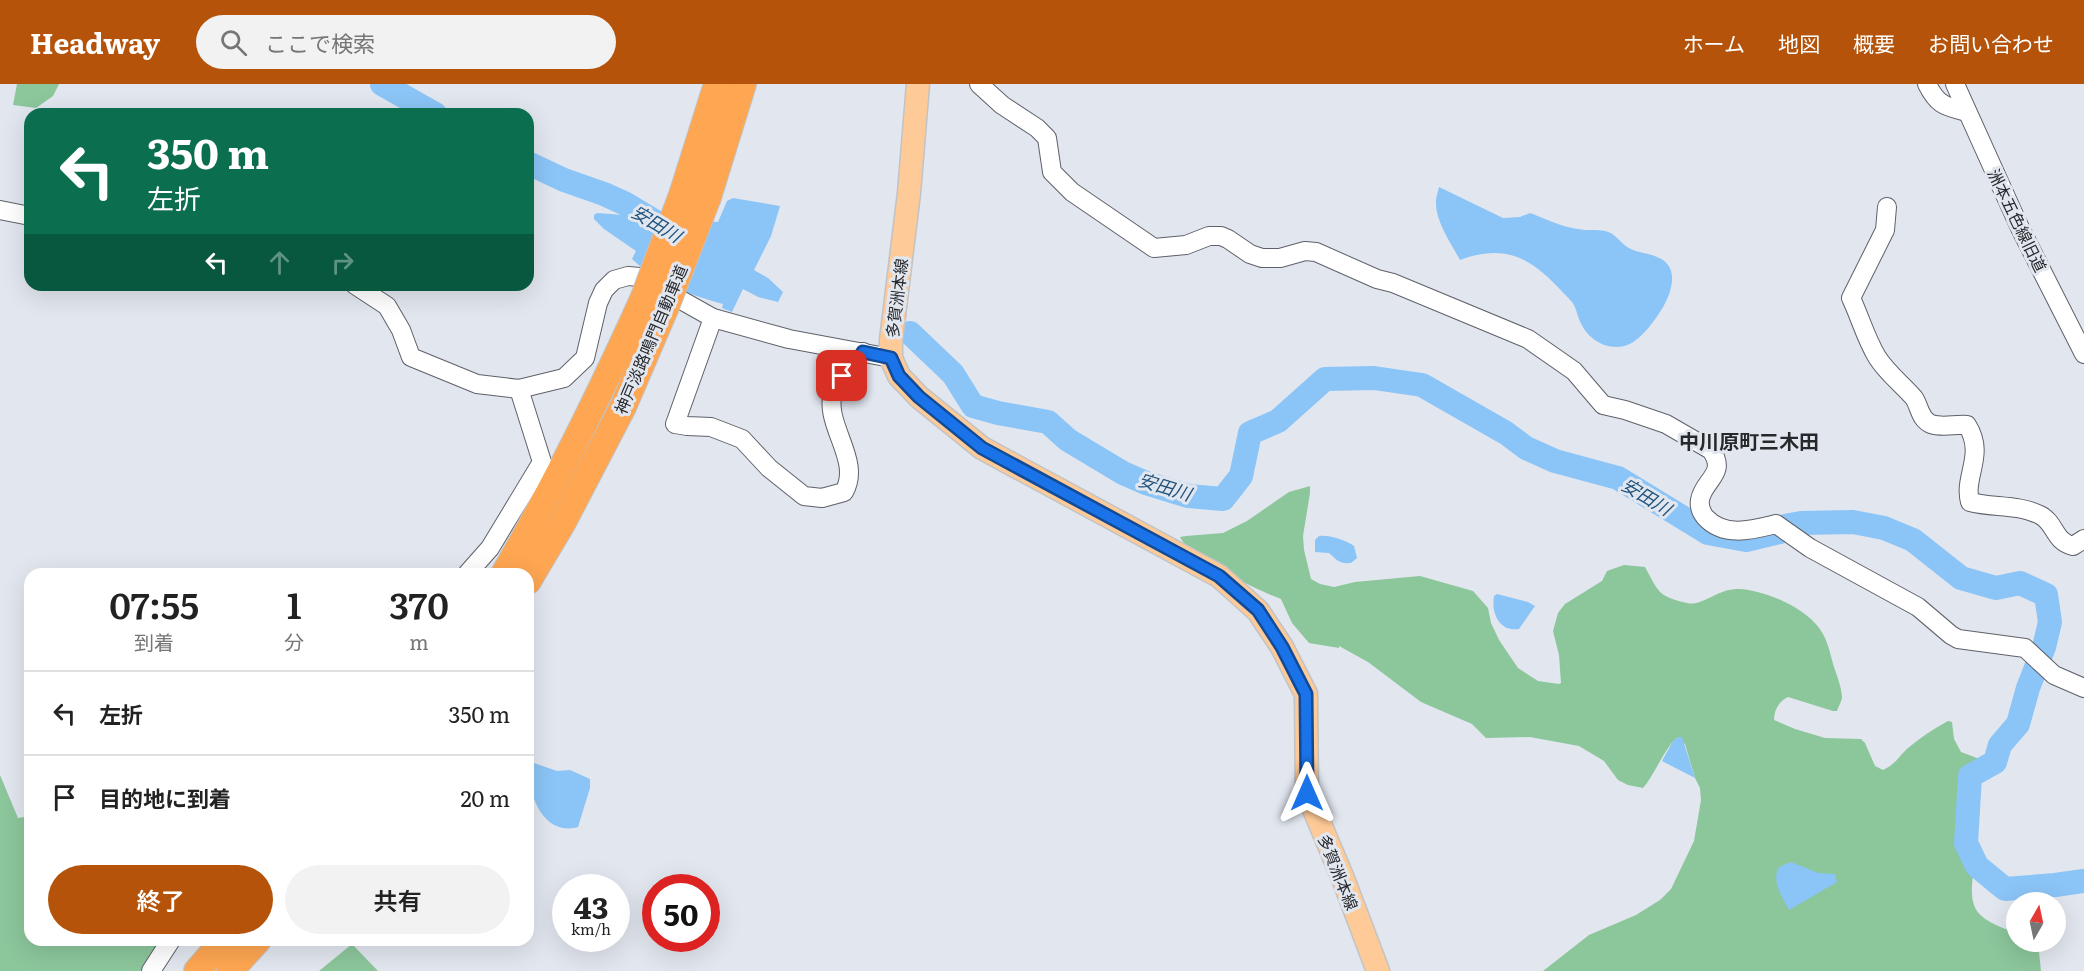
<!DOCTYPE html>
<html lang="ja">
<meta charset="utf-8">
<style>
:root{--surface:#fff;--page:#f2f2f2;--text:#222;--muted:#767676;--line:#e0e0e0;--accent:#b45309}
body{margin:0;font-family:Literata,"Noto Sans JP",serif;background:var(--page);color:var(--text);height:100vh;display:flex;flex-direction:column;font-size:22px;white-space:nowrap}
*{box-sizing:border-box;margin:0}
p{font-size:20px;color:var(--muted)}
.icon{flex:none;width:33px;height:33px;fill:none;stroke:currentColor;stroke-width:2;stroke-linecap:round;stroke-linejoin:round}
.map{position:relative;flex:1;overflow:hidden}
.details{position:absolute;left:24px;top:484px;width:510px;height:378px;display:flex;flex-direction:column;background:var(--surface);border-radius:18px;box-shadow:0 6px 24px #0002}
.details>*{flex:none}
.hud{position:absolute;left:24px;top:24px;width:510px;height:183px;border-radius:18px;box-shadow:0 6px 24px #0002;background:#0b6e4f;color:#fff;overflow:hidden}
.needle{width:39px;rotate:9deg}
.fabs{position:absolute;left:2006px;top:808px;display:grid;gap:12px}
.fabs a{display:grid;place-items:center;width:60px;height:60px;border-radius:50%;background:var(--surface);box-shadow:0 6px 24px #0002;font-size:30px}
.speed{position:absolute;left:552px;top:790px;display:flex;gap:12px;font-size:30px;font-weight:700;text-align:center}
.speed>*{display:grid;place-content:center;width:78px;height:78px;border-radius:50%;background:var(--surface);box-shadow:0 6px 24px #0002;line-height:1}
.speed small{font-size:15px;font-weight:400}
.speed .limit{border:9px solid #d22;background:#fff;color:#111}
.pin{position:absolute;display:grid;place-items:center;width:51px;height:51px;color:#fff;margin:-26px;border-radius:12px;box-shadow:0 3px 9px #0006}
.me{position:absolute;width:66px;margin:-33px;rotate:0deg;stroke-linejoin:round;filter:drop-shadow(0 0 4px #0008)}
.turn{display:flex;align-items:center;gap:21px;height:126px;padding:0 24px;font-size:27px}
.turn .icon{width:78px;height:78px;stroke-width:2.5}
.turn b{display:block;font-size:42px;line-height:51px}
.lanes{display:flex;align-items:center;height:57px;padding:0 24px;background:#0003;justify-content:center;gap:30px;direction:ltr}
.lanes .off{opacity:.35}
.eta{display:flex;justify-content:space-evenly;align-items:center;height:102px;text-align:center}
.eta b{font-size:36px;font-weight:600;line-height:42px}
.action{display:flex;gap:12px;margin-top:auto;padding:12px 24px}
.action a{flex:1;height:69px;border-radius:36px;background:var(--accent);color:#fff;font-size:24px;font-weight:600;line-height:69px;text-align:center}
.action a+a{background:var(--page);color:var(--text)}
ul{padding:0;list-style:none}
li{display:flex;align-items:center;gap:18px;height:84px;padding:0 24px;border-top:2px solid var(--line)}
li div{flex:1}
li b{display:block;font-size:22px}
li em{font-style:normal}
header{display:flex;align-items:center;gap:36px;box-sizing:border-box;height:84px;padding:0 30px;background:var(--accent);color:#fff}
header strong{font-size:28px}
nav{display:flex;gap:33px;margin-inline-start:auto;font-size:21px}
.search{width:420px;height:54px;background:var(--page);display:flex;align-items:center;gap:15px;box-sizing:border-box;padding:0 21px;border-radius:33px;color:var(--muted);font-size:22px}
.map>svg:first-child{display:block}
.green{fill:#8cc69b}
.water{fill:#8bc4f6}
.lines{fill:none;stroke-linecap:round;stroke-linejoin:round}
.river{stroke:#8bc4f6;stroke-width:24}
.minor-casing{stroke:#5e6169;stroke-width:20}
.major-casing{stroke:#c2c3c4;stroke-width:25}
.highway-casing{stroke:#c2c3c4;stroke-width:28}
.minor{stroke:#fff;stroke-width:18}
.major{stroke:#feca97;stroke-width:22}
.highway{stroke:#fea651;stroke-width:26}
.highway-bridge-casing{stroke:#c2c3c4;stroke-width:28;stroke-linecap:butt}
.highway-bridge{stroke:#fea651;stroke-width:26}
.route-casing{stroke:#114b97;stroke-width:15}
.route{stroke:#1a73e8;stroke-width:10}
.labels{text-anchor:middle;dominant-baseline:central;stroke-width:6;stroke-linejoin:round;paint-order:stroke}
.street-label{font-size:16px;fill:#26282b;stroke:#e2e6ef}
.water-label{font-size:18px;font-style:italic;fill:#20547d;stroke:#e2e6ef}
.quarter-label{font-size:20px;font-weight:bold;fill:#26282b;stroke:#e2e6ef}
</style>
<header>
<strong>Headway</strong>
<div class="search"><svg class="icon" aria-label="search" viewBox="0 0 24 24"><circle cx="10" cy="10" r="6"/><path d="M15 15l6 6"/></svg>ここで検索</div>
<nav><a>ホーム</a><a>地図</a><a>概要</a><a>お問い合わせ</a></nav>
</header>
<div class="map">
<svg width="2084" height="887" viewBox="0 0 2084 887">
<rect width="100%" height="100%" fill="#e2e6ef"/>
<g class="green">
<polygon points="17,0 59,0 53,12 36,24 13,21"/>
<path d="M1310 402V409L1303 452 1304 466 1311 495 1320 500 1334 503 1355 498 1420 492 1473 507 1488 524 1491 539 1499 556 1518 584 1538 597 1559 600 1561 599 1559 571 1553 547 1558 529 1565 520 1602 497 1607 487 1624 481 1645 483C1659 508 1657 512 1687 519 1702 523 1718 504 1739 505 1766 506 1812 526 1824 552 1829 562 1831 573 1834 583 1837 592 1842 604 1842 614 1841 619 1838 623 1837 627H1833L1788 613C1779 617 1774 626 1774 636L1795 645 1825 654 1861 655 1865 659 1875 682 1883 686C1896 680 1898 673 1908 664 1920 654 1933 645 1948 637L1952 638 1954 655 1961 668 1977 674 1980 677 1966 689 1962 743 1963 761 1967 775 1974 784C1967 828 1976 834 2016 849V858H2032L2039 868 2041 887H1543L1589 851 1636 831 1660 816 1671 805 1694 757 1701 716 1700 704 1695 694 1685 660 1678 653C1666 661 1654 692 1643 704L1628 701 1618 696 1604 677 1579 662 1530 653 1486 654 1472 640 1421 618 1368 578 1339 562V564L1309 559 1292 539 1281 515C1259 507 1189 473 1180 453L1186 452 1223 449 1247 437 1289 408Z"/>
<polygon points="0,691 18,734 30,732 30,856 161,857 143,887 0,887"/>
<polygon points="352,860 378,887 319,887"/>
</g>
<g class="water">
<path d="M1439 103 1503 134 1520 133 1530 129C1546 135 1562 143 1578 145 1587 147 1596 145 1605 147 1616 149 1621 161 1631 165 1639 169 1649 169 1657 173 1683 183 1670 214 1658 231 1648 245 1635 263 1617 263 1599 263 1585 251 1579 235 1577 230 1576 223 1572 218 1538 181 1513 156 1460 176 1451 159 1435 137 1436 117 1436 113 1438 108 1439 103Z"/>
<path d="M733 114 780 122 771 152 754 186 768 194 783 208 778 218 758 213 743 205 732 228 722 224 723 220C690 211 657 199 632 175L636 167 604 145 594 135V131L597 129 718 138 727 117Z"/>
<path d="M1319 452C1330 451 1345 456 1354 462L1357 474 1351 479C1339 480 1337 476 1329 469L1315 468V456Z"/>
<path d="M1497 510 1528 518 1535 522 1519 545C1499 548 1491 529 1494 512Z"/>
<polygon points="1678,653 1682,653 1695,694 1662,677 1673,657"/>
<path d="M534 679 557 687 570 686 590 695V704L578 743C543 753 528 710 528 682Z"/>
<path d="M1791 778 1818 789 1835 790 1837 798 1789 826C1782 813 1771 797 1779 783Z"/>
</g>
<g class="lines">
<g class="river">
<polyline points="382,0 435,30"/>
<polyline points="528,79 564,96 604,110 626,120 674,149"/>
<polyline points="910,249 953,290 973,322 998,329 1048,338 1068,356 1123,389 1146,399 1188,412 1223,415 1241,392 1250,349 1278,337 1325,295 1374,294 1422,301 1506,349 1526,364 1555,377 1618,394 1708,449 1746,456 1780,448 1785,442 1801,439 1853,438 1884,444 1913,456 1961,494 1996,504 2020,499 2046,511 2050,538 2044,563 2028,604 2018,640 2000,661 1995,678 1970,692 1966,759 1977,782 2005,805 2055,801 2084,797"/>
</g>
<g class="minor-casing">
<g id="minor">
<path d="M979 0 1002 21 1037 44 1047 54 1052 88 1072 108 1154 164 1186 161 1209 152H1221L1228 155 1250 170 1262 174H1280L1305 167 1316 168 1377 195 1393 199 1528 255 1574 287 1603 321 1625 326 1666 340 1711 366C1728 390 1703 396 1700 416 1699 422 1701 428 1705 433 1724 454 1752 446 1776 440L1810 464 1918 523 1951 551 1958 555 2025 564 2054 591 2084 604"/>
<path d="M1927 0C1938 22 1945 22 1967 28"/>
<polyline points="1955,0 2020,144 2084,270"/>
<path d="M1887 123 1885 146 1851 214C1860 233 1866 255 1877 273 1887 289 1902 300 1914 314 1920 323 1920 336 1931 340 1942 344 1955 340 1967 341 1986 371 1963 392 1970 418 1993 424 2018 420 2040 431 2056 439 2053 457 2073 462L2084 455"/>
<polyline points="0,126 30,132"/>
<polyline points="355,201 387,222 401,246 411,273 477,300 519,305 564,294 585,274 598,219 604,206 614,196 628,192 640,193 713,234 789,255 891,274"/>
<path d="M713 234 675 340 687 342 711 343 742 355 769 384 804 412 822 414 844 408C863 375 821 339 834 305 840 290 855 282 863 268"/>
<polyline points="467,490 490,464 542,378 519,305"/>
<polyline points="151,887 171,856"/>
</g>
</g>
<g class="major-casing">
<polyline id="major" points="918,0 909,109 891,256 891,274 899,292 919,313 982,364 1219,492 1258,527 1282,563 1306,610 1307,709 1342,792 1378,887"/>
</g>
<g class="highway-casing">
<g id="highway">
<polyline points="683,108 717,0"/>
<polyline points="708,113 743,0"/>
<path d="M504 490C556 400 601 308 644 213"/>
<polyline points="528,497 563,438 623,323 665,225"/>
<polyline points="197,887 224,856"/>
<polyline points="230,887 258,856"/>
</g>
</g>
<use href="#minor" class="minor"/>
<use href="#major" class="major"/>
<use href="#highway" class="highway"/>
<g class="highway-bridge-casing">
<g id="highway-bridge">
<polyline points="644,213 683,108"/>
<polyline points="665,225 708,113"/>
</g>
</g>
<use href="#highway-bridge" class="highway-bridge"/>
</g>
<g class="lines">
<g class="route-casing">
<polyline id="route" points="842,292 856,280 863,268 891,274 899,292 919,313 982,364 1219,492 1258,526 1282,563 1306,610 1307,709"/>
</g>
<use href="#route" class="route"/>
</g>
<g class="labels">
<g class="street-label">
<text transform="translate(2018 136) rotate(64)">洲本五色線旧道</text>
<text transform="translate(896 214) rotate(-83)">多賀洲本線</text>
<text transform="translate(650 255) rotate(-67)">神戸淡路鳴門自動車道</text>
<text transform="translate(1339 788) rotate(68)">多賀洲本線</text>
</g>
<g class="water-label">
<text transform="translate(657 139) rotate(31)">安田川</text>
<text transform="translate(1165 402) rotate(17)">安田川</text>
<text transform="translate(1647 412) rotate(31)">安田川</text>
</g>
<g class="quarter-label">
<text x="1749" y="356">中川原町三木田</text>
</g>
</g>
</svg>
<div class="fabs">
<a><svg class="needle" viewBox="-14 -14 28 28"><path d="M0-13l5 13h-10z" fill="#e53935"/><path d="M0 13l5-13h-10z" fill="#767676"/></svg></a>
</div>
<div class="speed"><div>43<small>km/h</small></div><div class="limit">50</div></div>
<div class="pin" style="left:842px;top:292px;background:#d93025"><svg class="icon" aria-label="arrive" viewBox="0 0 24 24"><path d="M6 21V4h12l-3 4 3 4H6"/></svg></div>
<svg class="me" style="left:1307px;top:709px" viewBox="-20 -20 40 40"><path d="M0-17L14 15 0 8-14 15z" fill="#1a73e8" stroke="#fff" stroke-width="4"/></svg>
<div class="hud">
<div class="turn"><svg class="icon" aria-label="left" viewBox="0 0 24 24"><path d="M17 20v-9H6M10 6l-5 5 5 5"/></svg><div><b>350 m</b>左折</div></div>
<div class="lanes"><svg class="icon" aria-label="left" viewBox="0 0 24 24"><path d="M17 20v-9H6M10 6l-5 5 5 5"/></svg><svg class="icon off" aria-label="ahead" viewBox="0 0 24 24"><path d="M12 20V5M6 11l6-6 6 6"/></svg><svg class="icon off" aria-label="right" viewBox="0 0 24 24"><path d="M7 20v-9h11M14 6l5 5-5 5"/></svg></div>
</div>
<section class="details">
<div class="eta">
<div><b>07:55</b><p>到着</p></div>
<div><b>1</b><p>分</p></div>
<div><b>370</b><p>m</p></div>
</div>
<ul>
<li><svg class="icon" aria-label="left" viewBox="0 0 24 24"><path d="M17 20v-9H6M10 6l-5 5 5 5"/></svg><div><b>左折</b></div><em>350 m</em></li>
<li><svg class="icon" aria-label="arrive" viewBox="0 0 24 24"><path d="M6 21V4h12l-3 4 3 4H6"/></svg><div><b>目的地に到着</b></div><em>20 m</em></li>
</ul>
<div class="action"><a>終了</a><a>共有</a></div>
</section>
</div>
